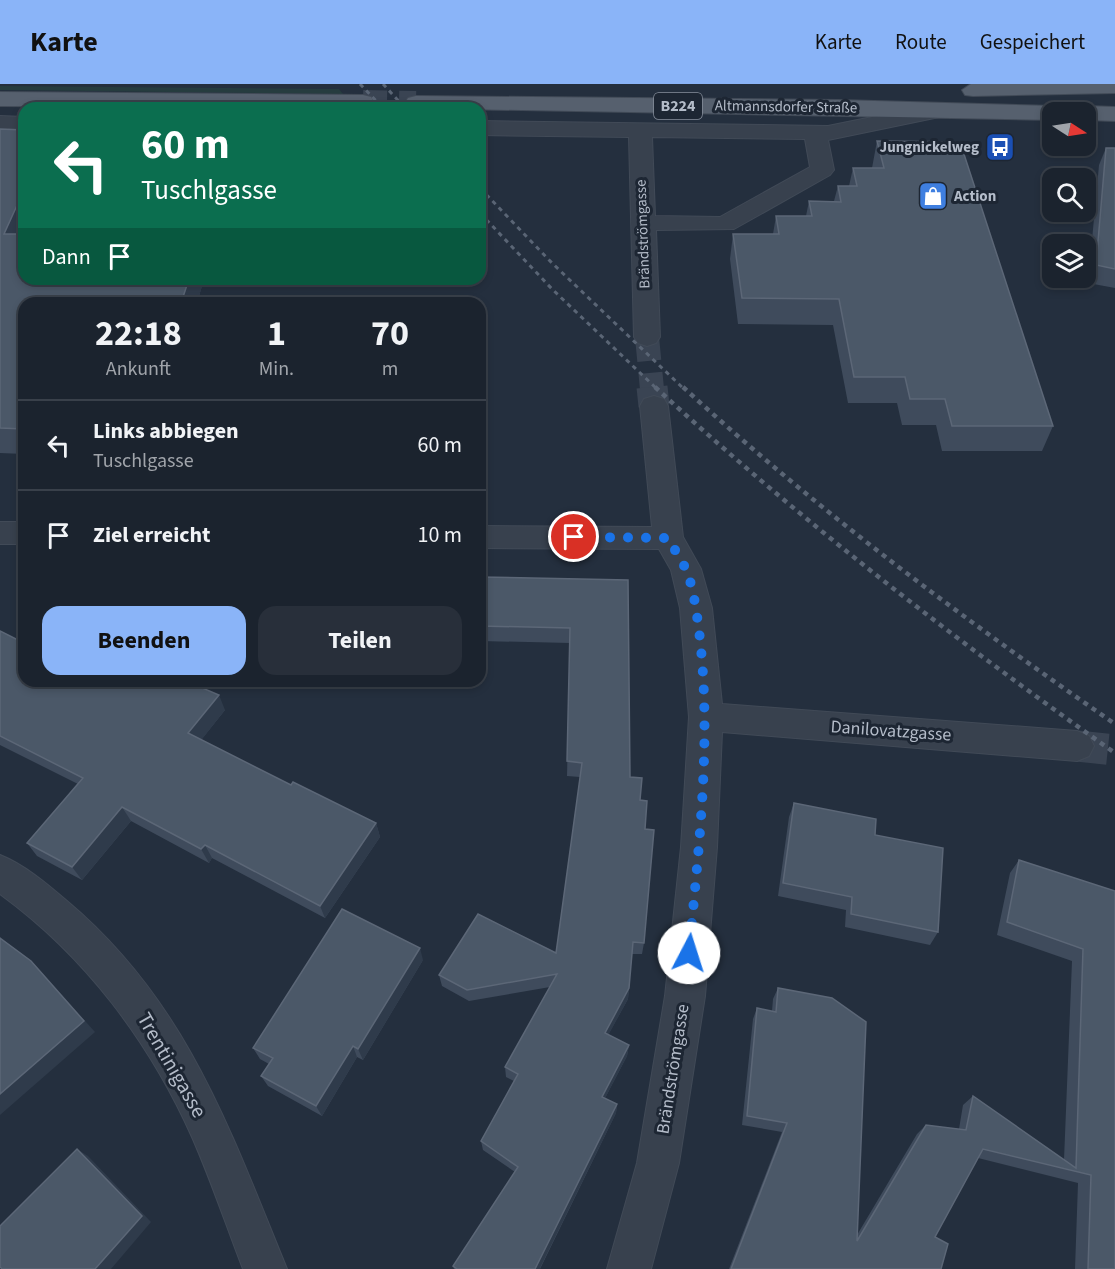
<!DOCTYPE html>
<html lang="de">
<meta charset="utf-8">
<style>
:root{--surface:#1b232e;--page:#282f3a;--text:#f1f3f6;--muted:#a0a4aa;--line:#39404a;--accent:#8ab4f8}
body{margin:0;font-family:"Source Sans 3",sans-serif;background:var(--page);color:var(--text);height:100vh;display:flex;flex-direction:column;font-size:22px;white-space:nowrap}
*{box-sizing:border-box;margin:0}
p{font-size:20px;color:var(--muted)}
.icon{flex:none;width:33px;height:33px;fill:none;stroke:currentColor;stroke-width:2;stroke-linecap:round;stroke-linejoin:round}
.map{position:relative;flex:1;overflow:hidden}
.panel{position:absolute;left:18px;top:213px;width:468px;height:390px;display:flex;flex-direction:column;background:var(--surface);border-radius:18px;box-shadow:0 3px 9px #0003,0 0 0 2px var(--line)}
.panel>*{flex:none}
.guide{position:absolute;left:18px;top:18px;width:468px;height:183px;border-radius:18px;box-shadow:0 3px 9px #0003,0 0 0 2px var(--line);background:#0b6e4f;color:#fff;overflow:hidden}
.needle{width:39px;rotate:102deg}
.tools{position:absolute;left:1042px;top:18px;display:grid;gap:12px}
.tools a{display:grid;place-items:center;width:54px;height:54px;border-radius:12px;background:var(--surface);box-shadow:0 3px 9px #0003,0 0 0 2px var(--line);font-size:30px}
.pin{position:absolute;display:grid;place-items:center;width:51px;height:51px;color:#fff;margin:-26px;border:3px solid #fff;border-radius:50%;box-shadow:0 2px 6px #0007}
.me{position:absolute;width:66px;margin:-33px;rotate:5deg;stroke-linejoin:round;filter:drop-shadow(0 0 4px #0008)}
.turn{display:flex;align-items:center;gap:21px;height:126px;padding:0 24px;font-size:27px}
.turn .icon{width:78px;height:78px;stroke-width:2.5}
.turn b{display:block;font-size:42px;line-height:51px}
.then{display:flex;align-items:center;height:57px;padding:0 24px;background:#0003;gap:12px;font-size:22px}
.eta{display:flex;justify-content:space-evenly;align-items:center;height:102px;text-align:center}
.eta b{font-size:36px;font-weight:700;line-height:42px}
.primary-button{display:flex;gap:12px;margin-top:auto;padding:12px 24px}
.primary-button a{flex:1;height:69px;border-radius:18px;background:var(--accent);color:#111;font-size:24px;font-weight:700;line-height:69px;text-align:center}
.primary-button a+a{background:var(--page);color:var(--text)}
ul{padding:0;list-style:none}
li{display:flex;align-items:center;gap:18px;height:90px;padding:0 24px;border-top:2px solid var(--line)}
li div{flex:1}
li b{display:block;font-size:22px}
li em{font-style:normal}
header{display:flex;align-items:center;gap:36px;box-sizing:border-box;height:84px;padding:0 30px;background:var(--accent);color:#111}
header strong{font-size:28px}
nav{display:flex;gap:33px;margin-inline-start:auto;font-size:21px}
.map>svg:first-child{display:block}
.green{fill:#263c3f}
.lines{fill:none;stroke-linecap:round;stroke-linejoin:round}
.minor-tunnel-far1{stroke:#3a4453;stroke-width:24;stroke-dasharray:24 12;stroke-linecap:butt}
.minor-tunnel{stroke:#3a4453;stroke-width:31;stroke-dasharray:31 16;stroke-linecap:butt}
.major-tunnel{stroke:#3a4453;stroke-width:24;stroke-dasharray:24 12;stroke-linecap:butt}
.minor-casing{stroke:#414a57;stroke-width:2}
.major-casing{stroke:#414a57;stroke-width:2}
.minor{fill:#38414e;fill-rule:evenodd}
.major{fill:#56606e;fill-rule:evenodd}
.rail-far1{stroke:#5a6575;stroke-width:3;stroke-dasharray:4.5 4.5;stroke-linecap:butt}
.rail{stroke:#5a6575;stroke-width:4.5;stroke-dasharray:5 5;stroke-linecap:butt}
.wall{fill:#3f4b5c}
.shaded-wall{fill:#2f3b4b}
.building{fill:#4b5868;stroke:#5c6777;stroke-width:1.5}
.route{stroke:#1a73e8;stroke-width:10;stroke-dasharray:0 18}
.labels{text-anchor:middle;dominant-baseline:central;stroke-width:6;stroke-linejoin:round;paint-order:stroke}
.far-street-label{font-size:15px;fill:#b4bcc9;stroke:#1d2633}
.far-poi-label{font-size:15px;font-weight:bold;fill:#b4bcc9;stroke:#1d2633;text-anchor:end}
.shield{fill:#1d2633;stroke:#878f9c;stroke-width:1.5}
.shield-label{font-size:16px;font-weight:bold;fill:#b4bcc9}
.street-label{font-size:18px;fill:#b4bcc9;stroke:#1d2633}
.near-street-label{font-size:21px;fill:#b4bcc9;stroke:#1d2633}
</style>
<header>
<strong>Karte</strong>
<nav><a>Karte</a><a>Route</a><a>Gespeichert</a></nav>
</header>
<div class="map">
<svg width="1115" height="1185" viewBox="0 0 1115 1185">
<rect width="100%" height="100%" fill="#242f3e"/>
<polygon class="green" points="0,2 339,5 343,10 0,6"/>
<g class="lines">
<polyline class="minor-tunnel-far1" points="647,253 652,305"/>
<g class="minor-tunnel">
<polyline points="652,303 654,322"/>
<polyline points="1077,662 1115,666"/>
</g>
<polyline class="major-tunnel" points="363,18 416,19"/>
<g class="minor-casing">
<g id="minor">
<path d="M941 19 949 21 952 26 949 31 828 56 834 86 830 91 734 145 656 146 660 253 656 259 647 262 638 259 634 253 629 53 480 51V37L828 42ZM652 53 805 55 810 83 720 133 655 132Z"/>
<polygon points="0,32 24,33 24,47 0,46"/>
<polygon points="654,312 664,315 668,322 683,453 701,485 712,524 722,620 1077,647 1089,652 1094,662 1089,672 1077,677 722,648 717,763 705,912 679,1079 651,1185 607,1185 637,1079 665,912 681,763 689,633 680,524 671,486 659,465 480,464 480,442 652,443 640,322 644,315"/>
<rect x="0" y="438" width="24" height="22"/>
<path d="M0 771C25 781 47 800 67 817 187 918 230 1046 287 1185H243C226 1141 211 1096 192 1053 149 957 85 872 0 810Z"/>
</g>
</g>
<g class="major-casing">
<g id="major">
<polygon points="971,0 1115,0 1115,9 973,12 965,11 962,6"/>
<polygon points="0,8 363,11 371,13 374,18 365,24 0,22"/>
<polygon points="416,12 839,16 1053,22 1061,24 1064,28 1053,28 1053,36 408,24 405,19 408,14"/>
<polygon points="1086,22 1115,23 1115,37 1086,36 1086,28 1075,28 1078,24"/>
</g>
</g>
<use href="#minor" class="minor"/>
<use href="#major" class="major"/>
<g class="rail-far1">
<polyline points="360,0 383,24"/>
<polyline points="383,0 405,24"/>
<polyline points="480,104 552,179 684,305"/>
<polyline points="480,129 552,205 657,305"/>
</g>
<g class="rail">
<path d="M655 303C800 436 955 556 1115 669"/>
<path d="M683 303C818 427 965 536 1115 640"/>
</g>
</g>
<g class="wall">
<polygon points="0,45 24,195 204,195 197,219 24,219 24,370 0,369"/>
<polygon points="877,57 1053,342 1042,367 942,367 936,341 902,341 897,319 848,319 833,241 738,240 730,175 733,150 773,150 776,132 806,132 809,117 834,117 838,102 849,102 853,84 872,84"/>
<polygon points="1106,64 1115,64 1115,204 1088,199 1099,81"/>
<polygon points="480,493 628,496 630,693 640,716 645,745 644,859 642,870 632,870 628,915 608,951 629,961 627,972 605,1014 617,1020 616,1029 540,1185 454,1185 453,1182 515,1088 483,1066 481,1057 514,997 506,993 505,983 550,903 469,917 442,902 439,891 556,869 580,693 567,692 570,559 480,557"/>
<polygon points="0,547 24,597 225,626 201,656 291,701 376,739 380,753 325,834 212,774 209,779 131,737 82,796 37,772 27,759 78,700 0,661"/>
<polygon points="794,719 875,751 938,848 930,861 845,843 846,826 778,812 789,733"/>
<polygon points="1019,776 1115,807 1115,1185 1075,1185 1078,1099 978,1074 935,1153 941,1185 729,1185 782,1048 742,1041 753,935 757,924 772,927 773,915 778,904 857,1151 917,1050 926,1041 959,1045 963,1021 973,1012 1064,1076 1072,877 997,851 1010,789"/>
<polygon points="423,876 363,976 357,973 322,1032 268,1002 261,992 269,980 260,975 253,964"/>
</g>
<g class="shaded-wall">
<polygon points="24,106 24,155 4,150"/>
<polygon points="189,195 204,195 197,219 181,219"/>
<polygon points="219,611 225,626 195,664 188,649"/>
<polygon points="122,723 131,737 82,796 72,783"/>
<polygon points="376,739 380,753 325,834 320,822"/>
<polygon points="205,761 212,774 209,779 201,765"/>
<polygon points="420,864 423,876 363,976 358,965"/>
<polygon points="31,877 95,948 0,1031 0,1010"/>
<polygon points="629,904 628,915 604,959 605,949"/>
<polygon points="629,961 627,972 601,1022 602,1013"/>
<polygon points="353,962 357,973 322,1032 316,1022"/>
<polygon points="617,1020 616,1029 540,1184 540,1185 535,1185"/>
<polygon points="77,1065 88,1072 151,1138 111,1185 95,1185"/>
</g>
<g class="building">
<polygon points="0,45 24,46 24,106 4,150 24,150 24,195 189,195 181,219 24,219 24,345 0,344"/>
<polygon points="877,57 960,58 1053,342 952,342 945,315 910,315 905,293 854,293 839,215 742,214 733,150 779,150 776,132 812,132 809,117 841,118 838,102 857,102 853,84 884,84"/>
<polygon points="1106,64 1115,64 1115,185 1096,181"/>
<polygon points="480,493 628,496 630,693 642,694 640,716 647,717 645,745 654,746 644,859 633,858 629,904 605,949 629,961 602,1013 617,1020 535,1185 457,1185 453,1182 518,1083 481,1057 518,990 505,983 557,890 467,906 439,891 478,830 556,869 582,679 567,677 570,544 480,542"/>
<polygon points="0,547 24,559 24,597 186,597 219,611 188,649 291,701 293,698 376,739 320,822 205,761 201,765 122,723 72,783 27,759 83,694 0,652"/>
<polygon points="794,719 876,735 875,751 943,764 938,848 851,830 852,813 783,799"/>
<polygon points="1019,776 1115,807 1115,1185 1088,1185 1091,1091 983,1065 935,1153 948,1160 941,1185 731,1185 787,1039 747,1032 757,924 776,928 778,904 832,914 866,938 857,1157 926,1041 966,1046 973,1012 1076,1084 1083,865 1007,838"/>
<polygon points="342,825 420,864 358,965 353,962 316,1022 261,992 273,974 253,964"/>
<polygon points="0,854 31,877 84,937 0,1010"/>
<polygon points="77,1065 142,1132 95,1185 2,1185 0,1183 0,1142"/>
</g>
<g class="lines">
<path class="route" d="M574 453 668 454 686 485 692 503C716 624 700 748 689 869"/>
</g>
<defs>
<g id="bus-square" transform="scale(1.5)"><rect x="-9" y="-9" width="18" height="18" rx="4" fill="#1a4fb4" stroke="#1d2633"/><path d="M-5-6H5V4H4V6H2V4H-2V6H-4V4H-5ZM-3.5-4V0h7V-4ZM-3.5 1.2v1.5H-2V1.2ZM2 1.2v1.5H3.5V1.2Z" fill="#fff"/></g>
<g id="shop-square" transform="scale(1.5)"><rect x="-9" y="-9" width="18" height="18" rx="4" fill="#3f7fe0" stroke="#1d2633"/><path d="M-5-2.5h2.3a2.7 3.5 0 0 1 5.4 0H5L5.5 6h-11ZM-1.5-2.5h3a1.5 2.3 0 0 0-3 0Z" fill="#fff"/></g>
</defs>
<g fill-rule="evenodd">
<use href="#bus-square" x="1000" y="63"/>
<use href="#shop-square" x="933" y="112"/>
</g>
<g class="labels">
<g class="far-street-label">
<text transform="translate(786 23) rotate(1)">Altmannsdorfer Straße</text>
<text transform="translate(643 150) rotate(-92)">Brändströmgasse</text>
</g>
<g class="far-poi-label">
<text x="979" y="63">Jungnickelweg</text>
<text x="954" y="112" text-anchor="start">Action</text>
</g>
<rect class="shield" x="654" y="9" width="48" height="26" rx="4.5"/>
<g class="shield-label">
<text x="678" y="22">B224</text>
</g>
<g class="street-label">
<text transform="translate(891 647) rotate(4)">Danilovatzgasse</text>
<text transform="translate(673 985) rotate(-81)">Brändströmgasse</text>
</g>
<g class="near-street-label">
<text transform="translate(172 981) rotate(60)">Trentinigasse</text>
</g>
</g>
</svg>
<div class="tools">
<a><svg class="needle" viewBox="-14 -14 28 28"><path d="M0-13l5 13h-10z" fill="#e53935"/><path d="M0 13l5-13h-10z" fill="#a0a4aa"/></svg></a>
<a><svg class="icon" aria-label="search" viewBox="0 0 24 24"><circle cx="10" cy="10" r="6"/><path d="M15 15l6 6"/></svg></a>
<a><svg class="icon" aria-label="layers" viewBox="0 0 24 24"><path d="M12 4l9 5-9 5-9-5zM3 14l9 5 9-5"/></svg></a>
</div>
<div class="pin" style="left:574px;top:453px;background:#d93025"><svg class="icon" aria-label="arrive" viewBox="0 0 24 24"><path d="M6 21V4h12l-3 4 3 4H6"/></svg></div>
<svg class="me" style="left:689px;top:869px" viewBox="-20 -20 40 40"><circle r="19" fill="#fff"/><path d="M0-13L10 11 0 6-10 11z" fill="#1a73e8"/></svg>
<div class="guide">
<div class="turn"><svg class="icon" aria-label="left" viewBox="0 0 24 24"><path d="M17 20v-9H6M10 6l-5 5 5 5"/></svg><div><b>60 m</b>Tuschlgasse</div></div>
<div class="then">Dann<svg class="icon" aria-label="arrive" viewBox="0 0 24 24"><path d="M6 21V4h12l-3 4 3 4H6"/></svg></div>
</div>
<section class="panel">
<div class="eta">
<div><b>22:18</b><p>Ankunft</p></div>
<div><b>1</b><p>Min.</p></div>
<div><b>70</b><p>m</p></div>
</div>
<ul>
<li><svg class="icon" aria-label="left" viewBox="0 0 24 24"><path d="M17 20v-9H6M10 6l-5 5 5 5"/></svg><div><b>Links abbiegen</b><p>Tuschlgasse</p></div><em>60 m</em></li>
<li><svg class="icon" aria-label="arrive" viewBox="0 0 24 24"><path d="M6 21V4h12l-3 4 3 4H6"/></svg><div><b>Ziel erreicht</b></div><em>10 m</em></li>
</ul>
<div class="primary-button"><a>Beenden</a><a>Teilen</a></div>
</section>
</div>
